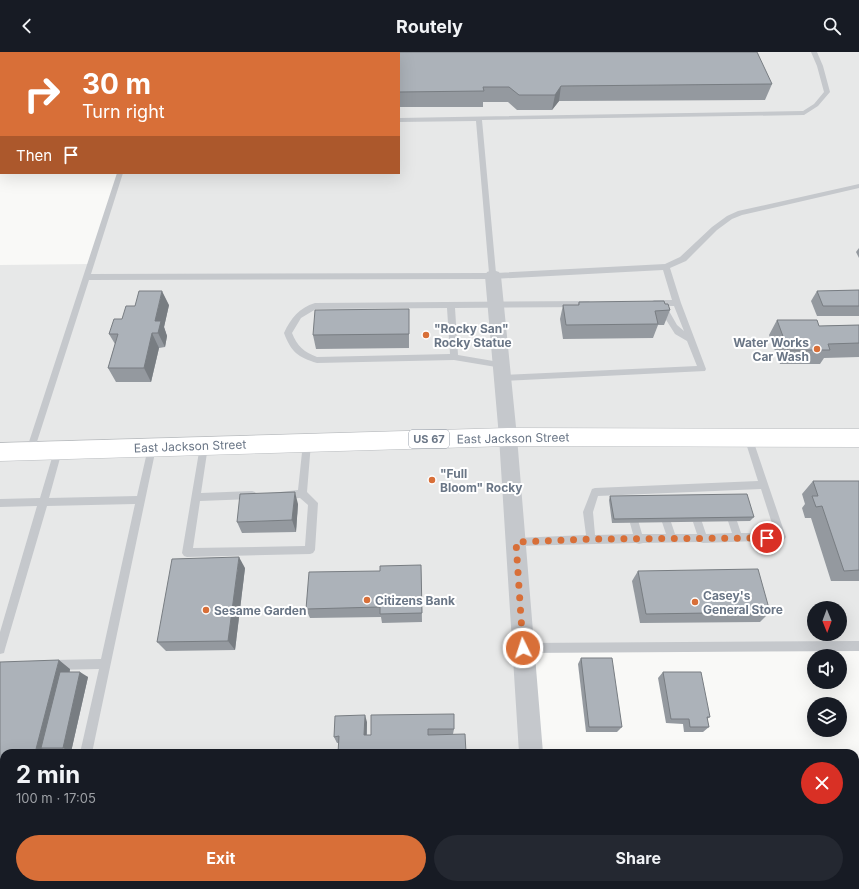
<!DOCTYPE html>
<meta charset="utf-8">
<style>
:root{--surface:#171b24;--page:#242831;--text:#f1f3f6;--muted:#9ea1a6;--accent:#d86f38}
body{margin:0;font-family:Inter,sans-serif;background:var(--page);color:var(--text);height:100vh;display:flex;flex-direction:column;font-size:15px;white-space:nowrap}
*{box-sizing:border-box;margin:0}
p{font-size:13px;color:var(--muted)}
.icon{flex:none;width:22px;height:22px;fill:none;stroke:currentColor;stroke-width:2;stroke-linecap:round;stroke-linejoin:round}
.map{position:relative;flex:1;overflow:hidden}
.sheet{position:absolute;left:0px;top:697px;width:859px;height:140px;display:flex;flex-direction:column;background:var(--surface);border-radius:12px 12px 0 0;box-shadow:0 4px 16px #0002}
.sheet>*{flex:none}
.top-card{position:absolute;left:0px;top:0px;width:400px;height:122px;box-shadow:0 4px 16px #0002;background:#d86f38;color:#fff;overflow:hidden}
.needle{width:26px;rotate:179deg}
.tools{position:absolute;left:807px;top:549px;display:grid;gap:8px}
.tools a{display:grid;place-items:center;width:40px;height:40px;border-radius:50%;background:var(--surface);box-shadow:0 4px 16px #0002;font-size:20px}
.pin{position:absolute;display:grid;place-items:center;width:34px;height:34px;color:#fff;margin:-17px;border:2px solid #fff;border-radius:50%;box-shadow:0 1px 4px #0007}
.me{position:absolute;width:44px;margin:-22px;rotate:356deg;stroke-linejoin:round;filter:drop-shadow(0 0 3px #0008)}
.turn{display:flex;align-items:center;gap:14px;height:84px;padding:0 16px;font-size:18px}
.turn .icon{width:52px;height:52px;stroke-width:2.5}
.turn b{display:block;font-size:28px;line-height:34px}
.then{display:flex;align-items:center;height:38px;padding:0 16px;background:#0003;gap:8px;font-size:15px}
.round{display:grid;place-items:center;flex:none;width:42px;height:42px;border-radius:21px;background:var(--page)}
.headline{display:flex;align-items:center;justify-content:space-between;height:68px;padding:0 16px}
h1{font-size:24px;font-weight:700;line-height:30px}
.primary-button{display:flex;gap:8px;margin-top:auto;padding:8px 16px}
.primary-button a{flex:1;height:46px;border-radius:24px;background:var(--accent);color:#fff;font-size:16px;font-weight:700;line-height:46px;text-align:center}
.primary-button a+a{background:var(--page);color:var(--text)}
header{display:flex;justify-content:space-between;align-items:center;height:52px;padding:0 16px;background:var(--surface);font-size:18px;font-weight:700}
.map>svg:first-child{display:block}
.built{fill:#e7e8e8;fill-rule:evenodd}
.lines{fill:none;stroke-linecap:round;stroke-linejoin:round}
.trunk-casing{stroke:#b8bbbe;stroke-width:1}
.service{fill:#c5c8cc;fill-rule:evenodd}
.minor{fill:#c5c8cc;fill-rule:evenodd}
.trunk{fill:#fff;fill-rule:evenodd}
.wall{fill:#94999f}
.shaded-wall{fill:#787d82}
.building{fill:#acb2b9;stroke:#787d82}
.route{stroke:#d86f38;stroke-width:7;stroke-dasharray:0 12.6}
.poi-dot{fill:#d86f38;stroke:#fff;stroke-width:1.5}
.labels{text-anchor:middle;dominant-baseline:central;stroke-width:4;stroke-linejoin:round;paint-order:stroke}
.shield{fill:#fff;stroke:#979faa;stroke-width:1}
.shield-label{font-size:11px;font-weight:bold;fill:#6a7686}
.poi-label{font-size:12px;font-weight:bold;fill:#6a7686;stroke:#fff;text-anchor:start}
.street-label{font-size:12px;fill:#6a7686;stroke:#fff}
</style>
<header><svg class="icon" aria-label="back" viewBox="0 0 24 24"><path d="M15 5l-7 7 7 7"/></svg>Routely<svg class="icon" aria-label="search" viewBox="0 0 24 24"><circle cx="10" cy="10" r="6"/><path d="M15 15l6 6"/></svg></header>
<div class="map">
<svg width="859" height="837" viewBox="0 0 859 837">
<rect width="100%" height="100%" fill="#f9f9f7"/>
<path class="built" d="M158 0H859V594L523 596 531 701H4V833H540V837H0V213L90 212 119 121H399V1ZM814 556H840V582H814Z"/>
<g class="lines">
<g class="trunk-casing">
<polygon id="trunk" points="508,376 859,377 859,395 508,394 0,409 0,391"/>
</g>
<g class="service">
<rect x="155" y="0" width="6" height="1"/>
<polygon points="811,0 817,0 823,14 830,40 818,54 804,63 482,68 496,221 665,212 680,205 712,175 727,164 738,159 859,132 859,136 742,163 732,167 717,178 686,209 670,216 681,251 706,317 705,319 503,329 499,326 503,323 697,314 687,289 675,282 663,263 655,261 654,259 658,256 669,259 677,273 684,279 674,254 654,254 650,251 654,248 672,248 663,218 493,227 89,228 34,399 33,402 27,402 26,399 117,121 123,121 91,222 489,221 476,69 399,70 399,66 803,59 814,52 824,40 817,14"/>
<path d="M589 249 593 252 589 255 455 256 458 303 505 311 506 313 502 316 454 308 317 311C298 305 291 300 284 281 291 266 299 256 315 251ZM447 256 450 302 317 305C304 300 297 294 292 281L301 266 316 257Z"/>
<path d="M748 381 751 382 752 385 786 485 784 488 703 491 700 490 643 491 639 492 636 491 516 494 513 493 511 490 513 487 516 486 586 483 583 460 592 437 595 436 758 429 744 385 745 382ZM761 437 775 481H741L736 466 733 465 730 466 728 469 732 481 706 482 701 467 698 466 695 467 693 470 697 482H675L670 467 667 466 664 467 662 470 666 482H642L638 468 635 467 632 468 630 471 633 482 595 483 593 460 598 444Z"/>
<polygon points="307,387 310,388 311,391 307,440 318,451 315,498 313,501 310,502 187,505 184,504 182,501 200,394 201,391 207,391 208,394 201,441 252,439 255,440 257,443 255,446 252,447 200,449 193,496 305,494 308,453 300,446 283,447 280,446 278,443 280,440 298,438 303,391 304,388"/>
<polygon points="152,392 155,393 156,396 92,701 80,701 99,617 54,618 50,617 49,613 50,609 54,608 101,607 135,452 47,454 5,597 4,601 0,602 0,580 37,454 0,455 0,447 40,446 54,399 55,396 61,396 62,399 49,446 137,444 148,396 149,393"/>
<polygon points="859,589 859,599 523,601 519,600 518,596 519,592 523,591"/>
<polygon points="32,833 44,833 43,837 31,837"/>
</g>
<g class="minor">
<polygon points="493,218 499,220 501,224 517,385 543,701 519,701 499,385 485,224 487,220"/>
<rect x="527" y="833" width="26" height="4"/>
</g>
<use href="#trunk" class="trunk"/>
</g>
<g class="wall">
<polygon points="399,1 772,32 765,48 559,49 552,58 517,58 508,50 483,50 483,55 399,55"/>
<polygon points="859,196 859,206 856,200"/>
<polygon points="859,238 859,264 817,264 811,249 817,239"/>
<polygon points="579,250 665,252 670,258 664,273 658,273 653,286 563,287 560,267 563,253 578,253"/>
<polygon points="169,253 164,275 167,284 165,295 159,296 151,330 116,330 108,316 115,292 109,282 122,267"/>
<polygon points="777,268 819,274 859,273 859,305 824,306 820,312 780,312 769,283"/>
<polygon points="409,271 409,296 316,297 313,283"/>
<polygon points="813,429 859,429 859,529 831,529 811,466 805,466 802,456 805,452 802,442"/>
<polygon points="610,444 754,465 750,469 612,471 609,448"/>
<polygon points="298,452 296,480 242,481 237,470"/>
<polygon points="421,513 422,570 382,571 381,565 310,566 306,557 380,519"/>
<polygon points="245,516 235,598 166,599 157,590"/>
<polygon points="638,519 770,560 760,570 640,571 632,529"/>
<polygon points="581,606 622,675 617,680 586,680 578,612"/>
<polygon points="0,610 70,617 70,620 88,625 71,700 4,701 4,764 0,764"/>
<polygon points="663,620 710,665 707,667 709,675 703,680 684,680 683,672 666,671 658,626"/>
<polygon points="371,663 454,677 453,682 337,691 334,685 367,670 367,683 371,683"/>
</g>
<g class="shaded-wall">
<polygon points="561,34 559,49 552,58 555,43"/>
<polygon points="162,239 169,253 164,275 167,284 165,295 158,281 155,269"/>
<polygon points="152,281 159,296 151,330 144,316"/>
<polygon points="295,440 298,452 296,480 292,468"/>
<polygon points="239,505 245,516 235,598 228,589"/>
<polygon points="59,608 70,617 51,696 41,696 50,700 50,701 35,701"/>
<polygon points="80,620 88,625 71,700 63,696"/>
<polygon points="365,663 367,670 366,689 364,683"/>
<rect x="234" y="833" width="5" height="4"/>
</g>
<g class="building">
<rect x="167" y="0" width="107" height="1"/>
<rect x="276" y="0" width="84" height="1"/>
<polygon points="397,0 757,0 772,32 561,34 555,43 519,43 509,35 483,35 484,39 399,40 399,1 397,1"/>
<polygon points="859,238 859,254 823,254 817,239"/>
<polygon points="139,239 162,239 155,269 161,269 158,281 152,281 144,316 108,316 118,282 109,282 114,267 122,267 126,254 135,254"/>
<polygon points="664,249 665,252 668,252 670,258 655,259 658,272 566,273 563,253 579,253 579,250"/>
<polygon points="409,257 409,282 313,283 315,258"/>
<polygon points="777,268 817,268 819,274 859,273 859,291 828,292 830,298 788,298"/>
<polygon points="813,429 859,429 859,518 844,519 822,454 816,455 812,444 818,444"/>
<polygon points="295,440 292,468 237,470 240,442"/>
<polygon points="747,442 754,465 614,467 610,444"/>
<polygon points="239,505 228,589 157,590 172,507"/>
<polygon points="421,513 422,561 380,562 380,555 306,557 309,520 380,519 380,514"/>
<polygon points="758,517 770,560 646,562 638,519"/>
<polygon points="581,606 612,606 622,675 589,675"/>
<polygon points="59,608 35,701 4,701 4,760 0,760 0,610"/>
<polygon points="60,620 80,620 63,696 41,696"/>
<polygon points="663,620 701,620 710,665 707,665 709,675 690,675 689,667 671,667"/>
<polygon points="454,662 454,677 428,677 428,683 465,682 466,701 338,701 339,684 334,685 335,664 365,663 364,683 371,683 371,663"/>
<polygon points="855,744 859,744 859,805 855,806"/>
<polygon points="170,833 234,833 234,837 169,837"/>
<rect x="400" y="833" width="58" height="4"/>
</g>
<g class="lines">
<polyline class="route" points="523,596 516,490 591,487 767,486"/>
</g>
<g class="poi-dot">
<circle cx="426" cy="283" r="4"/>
<circle cx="817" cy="297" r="4"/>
<circle cx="432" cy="428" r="4"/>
<circle cx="367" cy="548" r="4"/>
<circle cx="695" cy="550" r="4"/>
<circle cx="206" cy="558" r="4"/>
</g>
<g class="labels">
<rect class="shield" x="409" y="378" width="40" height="18" rx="3"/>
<g class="shield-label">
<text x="429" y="387">US 67</text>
</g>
<g class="poi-label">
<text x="434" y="276">"Rocky San"<tspan x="434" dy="14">Rocky Statue</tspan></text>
<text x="809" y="290" text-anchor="end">Water Works<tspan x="809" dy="14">Car Wash</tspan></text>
<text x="440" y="421">"Full<tspan x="440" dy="14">Bloom" Rocky</tspan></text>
<text x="703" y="543">Casey's<tspan x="703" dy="14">General Store</tspan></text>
<text x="375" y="548">Citizens Bank</text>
<text x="214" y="558">Sesame Garden</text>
</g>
<g class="street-label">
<text transform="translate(513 386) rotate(-1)">East Jackson Street</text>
<text transform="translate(190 394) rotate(-2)">East Jackson Street</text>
</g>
</g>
</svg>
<div class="tools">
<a><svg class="needle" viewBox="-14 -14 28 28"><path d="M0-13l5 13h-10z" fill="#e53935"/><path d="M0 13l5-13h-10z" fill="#9ea1a6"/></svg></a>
<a><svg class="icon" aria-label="sound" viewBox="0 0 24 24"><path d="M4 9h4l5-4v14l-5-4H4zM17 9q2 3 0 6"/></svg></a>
<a><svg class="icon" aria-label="layers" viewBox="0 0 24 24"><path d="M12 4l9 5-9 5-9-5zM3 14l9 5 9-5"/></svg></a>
</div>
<div class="pin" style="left:767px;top:486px;background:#d93025"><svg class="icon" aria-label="arrive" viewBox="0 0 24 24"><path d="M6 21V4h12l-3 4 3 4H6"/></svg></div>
<svg class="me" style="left:523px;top:596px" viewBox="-20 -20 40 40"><circle r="17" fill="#d86f38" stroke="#fff" stroke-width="3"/><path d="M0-11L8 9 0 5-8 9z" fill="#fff"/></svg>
<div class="top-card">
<div class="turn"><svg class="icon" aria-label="right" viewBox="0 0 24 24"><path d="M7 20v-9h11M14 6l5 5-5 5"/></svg><div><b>30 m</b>Turn right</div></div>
<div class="then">Then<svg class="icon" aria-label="arrive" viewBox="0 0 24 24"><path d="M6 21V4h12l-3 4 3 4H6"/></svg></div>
</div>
<section class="sheet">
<div class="headline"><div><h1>2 min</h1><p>100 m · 17:05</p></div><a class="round" style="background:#d93025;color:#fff"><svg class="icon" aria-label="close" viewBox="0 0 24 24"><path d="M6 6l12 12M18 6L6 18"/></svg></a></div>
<div class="primary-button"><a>Exit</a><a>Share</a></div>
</section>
</div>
